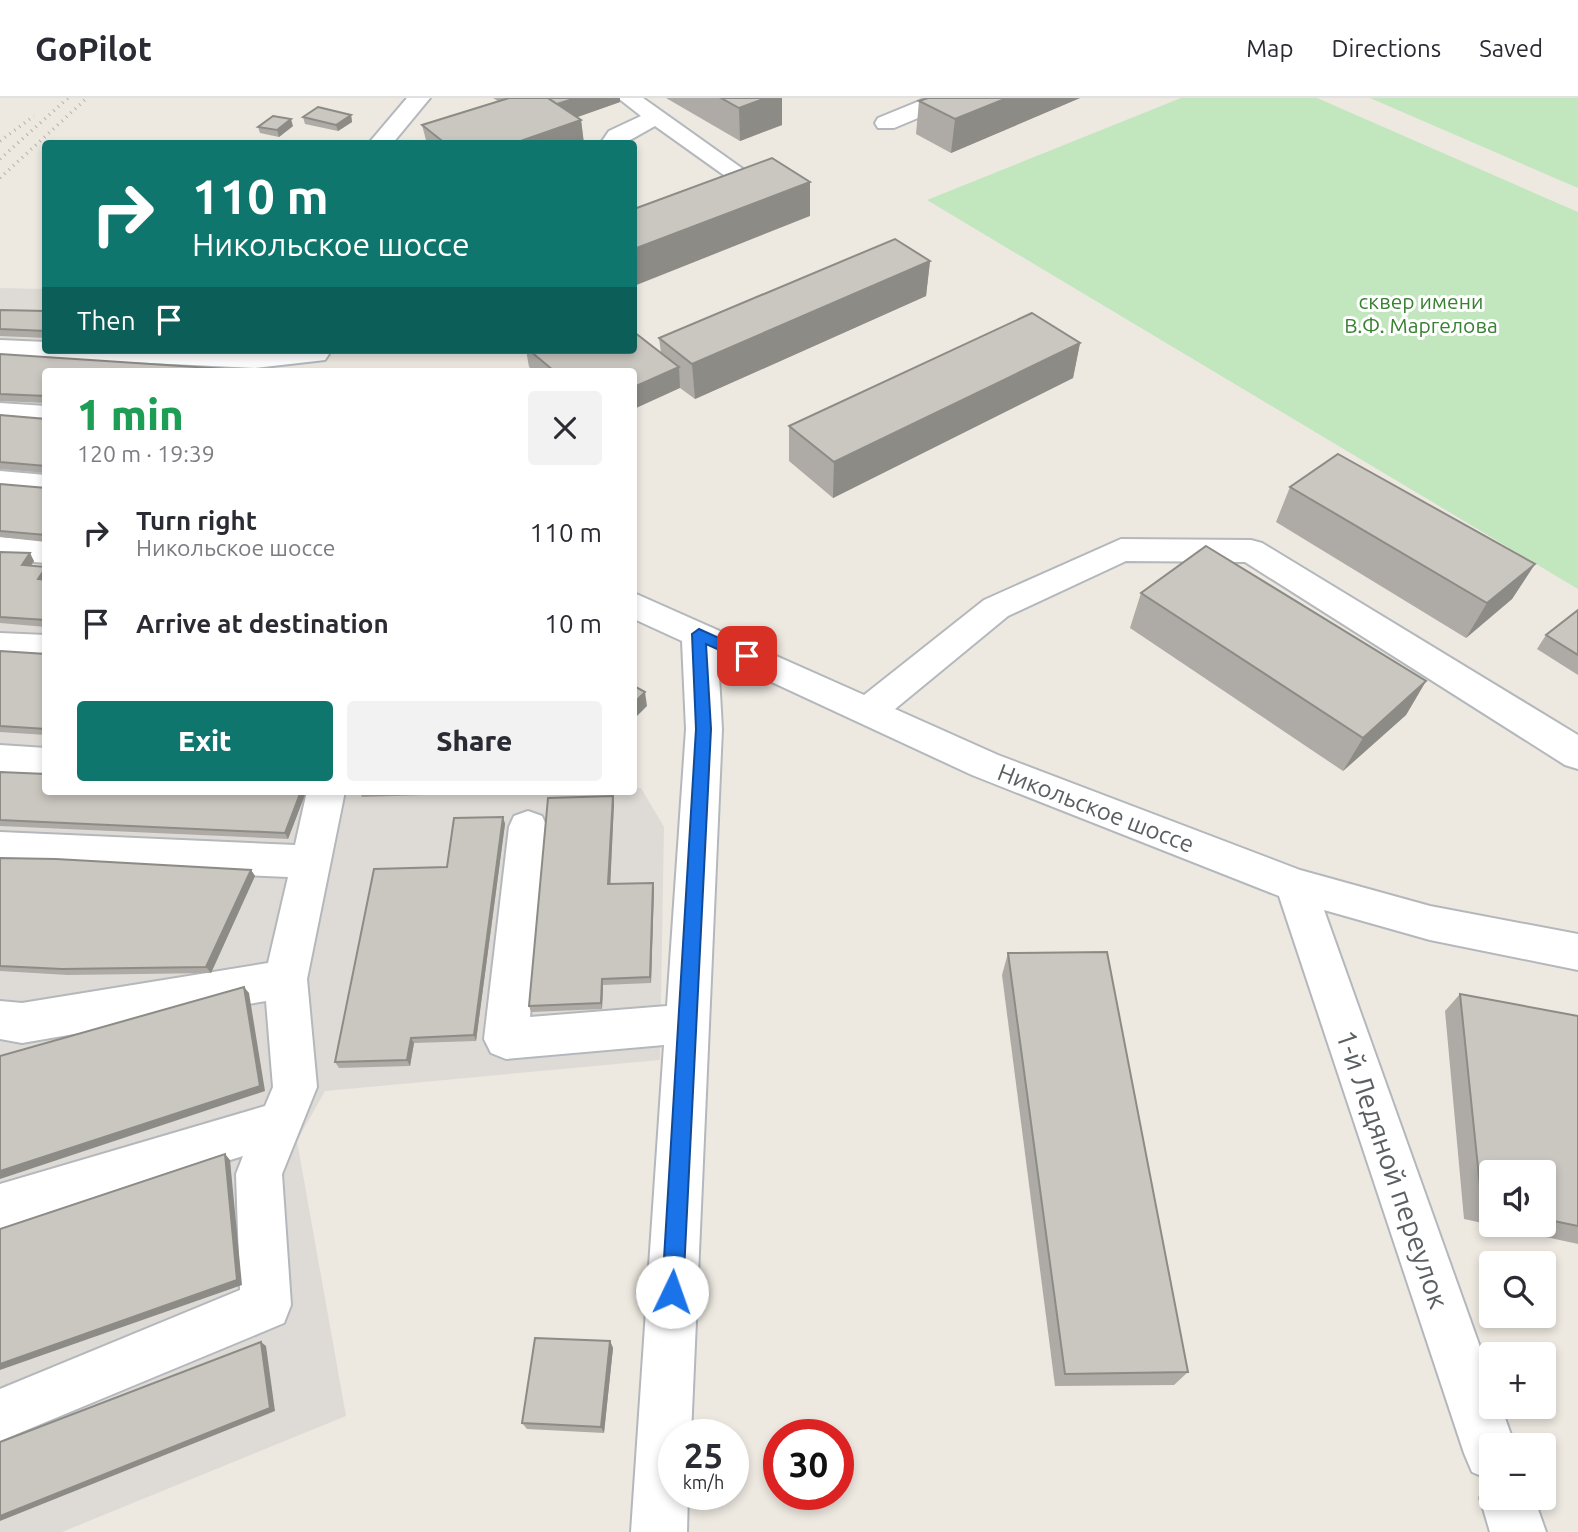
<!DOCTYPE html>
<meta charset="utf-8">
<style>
:root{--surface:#fff;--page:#f2f2f3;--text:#2b2b33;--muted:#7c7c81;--line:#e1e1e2;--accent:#0f766e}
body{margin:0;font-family:Ubuntu,sans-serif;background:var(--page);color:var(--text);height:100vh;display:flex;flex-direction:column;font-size:26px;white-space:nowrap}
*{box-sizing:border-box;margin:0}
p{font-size:23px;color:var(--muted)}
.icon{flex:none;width:38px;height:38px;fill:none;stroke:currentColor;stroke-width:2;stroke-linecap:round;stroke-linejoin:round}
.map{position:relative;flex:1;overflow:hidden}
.panel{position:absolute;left:42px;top:270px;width:595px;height:427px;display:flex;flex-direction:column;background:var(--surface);border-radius:7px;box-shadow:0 4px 10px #0003}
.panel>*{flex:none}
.hud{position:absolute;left:42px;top:42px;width:595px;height:214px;border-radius:7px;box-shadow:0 4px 10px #0003;background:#0f766e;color:#fff;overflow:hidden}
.tools{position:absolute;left:1479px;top:1062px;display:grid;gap:14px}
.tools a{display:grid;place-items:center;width:77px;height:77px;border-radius:7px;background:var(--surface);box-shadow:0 4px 10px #0003;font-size:35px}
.speed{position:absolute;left:658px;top:1321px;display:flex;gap:14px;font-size:35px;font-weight:700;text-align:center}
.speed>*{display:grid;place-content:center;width:91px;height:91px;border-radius:50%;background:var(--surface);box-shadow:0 4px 10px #0003;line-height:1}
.speed small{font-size:18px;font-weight:400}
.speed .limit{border:10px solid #d22;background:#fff;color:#111}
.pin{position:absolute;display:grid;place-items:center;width:60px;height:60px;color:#fff;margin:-30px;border-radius:14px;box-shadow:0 4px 10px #0006}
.me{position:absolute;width:77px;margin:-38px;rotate:3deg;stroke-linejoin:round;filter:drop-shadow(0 0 5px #0008)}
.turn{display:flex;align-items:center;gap:24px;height:147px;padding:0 35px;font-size:32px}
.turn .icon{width:91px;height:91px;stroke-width:2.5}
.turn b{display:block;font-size:49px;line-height:60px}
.then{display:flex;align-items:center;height:66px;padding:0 35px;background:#0003;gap:14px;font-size:26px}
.round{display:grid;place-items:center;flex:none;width:74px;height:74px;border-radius:7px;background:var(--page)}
.head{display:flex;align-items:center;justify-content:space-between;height:119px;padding:0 35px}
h1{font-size:42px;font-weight:800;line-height:52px;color:#1e9e55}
.action{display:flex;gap:14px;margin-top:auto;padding:14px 35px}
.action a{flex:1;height:80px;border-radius:7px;background:var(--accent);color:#fff;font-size:28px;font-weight:800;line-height:80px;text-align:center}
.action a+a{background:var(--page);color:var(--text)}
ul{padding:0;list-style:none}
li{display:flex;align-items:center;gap:21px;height:91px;padding:0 35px}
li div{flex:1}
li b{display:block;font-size:26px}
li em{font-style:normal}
header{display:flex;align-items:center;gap:42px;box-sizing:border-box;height:98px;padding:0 35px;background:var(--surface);border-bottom:2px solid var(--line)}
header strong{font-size:33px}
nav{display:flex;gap:38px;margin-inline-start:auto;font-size:24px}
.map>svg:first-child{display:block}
.industrial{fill:#dedbd6}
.green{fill:#c2e6bd}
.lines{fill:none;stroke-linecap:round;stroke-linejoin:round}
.minor-casing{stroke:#b4b8bc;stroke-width:4}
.minor{fill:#fff;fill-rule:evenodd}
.rail{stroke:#b1b2b2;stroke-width:3.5;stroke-dasharray:1 5;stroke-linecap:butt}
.wall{fill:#aeaaa5;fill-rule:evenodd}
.shaded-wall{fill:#8d8b86}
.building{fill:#cac6c0;stroke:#8d8b86;stroke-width:2}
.route{fill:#1a73e8;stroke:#114b97;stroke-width:2}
.labels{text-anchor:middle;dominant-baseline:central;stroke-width:6;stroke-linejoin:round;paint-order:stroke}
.far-park-label{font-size:21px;fill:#388132;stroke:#fff}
.street-label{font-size:24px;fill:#5a5f62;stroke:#fff}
.near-street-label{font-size:28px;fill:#5a5f62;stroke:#fff}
</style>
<header>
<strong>GoPilot</strong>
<nav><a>Map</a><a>Directions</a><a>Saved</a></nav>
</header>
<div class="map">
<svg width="1578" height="1434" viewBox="0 0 1578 1434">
<rect width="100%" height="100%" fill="#ede9e1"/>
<polygon class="industrial" points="0,190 45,191 46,252 278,252 275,273 46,273 46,693 634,693 634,690 641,690 664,729 660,962 325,993 297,1043 346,1318 62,1434 0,1434"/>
<g class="green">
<polygon points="1181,0 1317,0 1578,114 1578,491 927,102"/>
<polygon points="1370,0 1578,0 1578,90"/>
</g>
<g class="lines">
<g class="minor-casing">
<g id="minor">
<polygon points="407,0 430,0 392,46 368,46"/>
<polygon points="618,0 643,0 764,86 760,91 634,142 634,126 735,85 655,28 623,46 600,46 609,33 641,18"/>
<polygon points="927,0 957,0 954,5 894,30 878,30 875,25 878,20"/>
<polygon points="0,242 46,244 46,252 326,252 329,256 325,262 255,270 0,258"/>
<polygon points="0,305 46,308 46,326 0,323"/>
<polygon points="0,373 46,377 46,397 0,393"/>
<polygon points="0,439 46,443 46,465 0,461"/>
<polygon points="1121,441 1251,442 1262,445 1578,637 1578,671 1565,667 1245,464 1126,463 1008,518 895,611 998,657 1300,772 1430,808 1578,836 1578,872 1430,842 1324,812 1491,1280 1491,1309 1501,1309 1515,1348 1491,1348 1491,1400 1534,1400 1546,1434 1490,1434 1480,1400 1488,1381 1472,1374 1464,1355 1279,798 972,677 718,559 722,631 691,1337 674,1337 674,1396 688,1396 687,1434 631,1434 664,947 506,961 491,955 484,941 509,729 514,718 528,713 542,718 547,729 530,919 667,908 686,631 682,543 634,521 634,495 864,597 984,502"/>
<polygon points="0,535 46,537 46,561 0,559"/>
<polygon points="0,647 46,650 46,678 0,675"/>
<polygon points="307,693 345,693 307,881 317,989 282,1076 291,1207 284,1225 0,1343 0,1291 240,1192 236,1076 243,1058 0,1134 0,1086 265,1008 273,989 266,903 22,945 0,941 0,903 22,905 268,865 288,779 0,766 0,734 295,747"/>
</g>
</g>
<use href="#minor" class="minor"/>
<g class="rail">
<polyline points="0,43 34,18"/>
<polyline points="0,61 68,0"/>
<polyline points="0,80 87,0"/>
</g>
</g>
<g class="wall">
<polygon points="493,0 620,0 620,4 577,19 581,22 584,46 427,46 422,27 498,3"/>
<polygon points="666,0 782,0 782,27 740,43"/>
<polygon points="928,0 1080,0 951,55 916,36 919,3"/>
<polygon points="351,17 352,24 338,33 305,26 303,19"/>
<polygon points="293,28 279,39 260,35 258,29"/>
<polygon points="930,163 926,198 695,301 680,290 634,273 534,273 529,269 526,252 634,252 661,255 659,240"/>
<polygon points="0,212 46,213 46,240 0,238"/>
<polygon points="1080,245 1073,280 833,400 789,363 789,328"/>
<polygon points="0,256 46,273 46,305 0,303"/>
<polygon points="0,317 46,321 46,375 0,371"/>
<polygon points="0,386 46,390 46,444 0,439"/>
<polygon points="1290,389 1535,466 1512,501 1466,540 1276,424"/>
<polygon points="0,454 34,463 31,468 46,469 46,529 0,525"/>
<polygon points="1141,495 1426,583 1406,617 1343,673 1130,530"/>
<polygon points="1578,512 1578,577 1537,551 1546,537"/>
<polygon points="0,553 46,556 46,637 0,634"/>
<polygon points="0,674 306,694 288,741 0,728"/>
<polygon points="359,693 424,693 424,697 362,699"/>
<polygon points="614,705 610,786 653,785 654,791 651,885 603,887 602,911 531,914 529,908"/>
<polygon points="503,719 505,726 476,943 414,945 410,968 339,970 335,964 447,769"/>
<polygon points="0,760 251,772 255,778 211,875 68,877 0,873"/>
<polygon points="1008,855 1188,1274 1174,1287 1055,1288 1002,877"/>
<path d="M1460 896 1578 918V1146L1464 1121 1445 913ZM1491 1074H1544V1127H1491Z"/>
<polygon points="610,1243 613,1250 604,1335 527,1331 522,1325"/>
</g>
<g class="shaded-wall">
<polygon points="576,0 620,0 620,4 541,32 539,13"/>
<polygon points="766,0 782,0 782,27 740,43 739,10"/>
<polygon points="1007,0 1080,0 951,55 955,21"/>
<polygon points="351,17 352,24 338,33 336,27"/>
<polygon points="291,21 293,28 279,39 277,32"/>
<polygon points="581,22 584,46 512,46"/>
<polygon points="810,84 810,118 634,188 634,151"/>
<polygon points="930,163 926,198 695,301 692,266"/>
<polygon points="1080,245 1073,280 833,400 834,364"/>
<polygon points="679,269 680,290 634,311 634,289"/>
<polygon points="30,455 34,463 26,474 22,467"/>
<polygon points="1535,466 1512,501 1466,540 1487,505"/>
<polygon points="46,470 46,484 38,481"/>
<polygon points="1426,583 1406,617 1343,673 1363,640"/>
<polygon points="645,594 647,608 634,621 634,605"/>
<polygon points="301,693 305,693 306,694 288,741 285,735"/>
<polygon points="613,698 614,705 610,793 608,786"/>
<polygon points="503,719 505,726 476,943 474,937"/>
<polygon points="251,772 255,778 211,875 206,869"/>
<polygon points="653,785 654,791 651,885 650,879"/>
<polygon points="602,881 603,887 602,911 601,905"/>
<polygon points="244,889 249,895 265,993 0,1081 0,1073"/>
<polygon points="411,940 414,945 410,968 407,962"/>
<polygon points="225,1056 230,1062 242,1187 0,1272 0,1266"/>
<polygon points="610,1243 613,1250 604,1335 601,1329"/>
<polygon points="261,1244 266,1248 275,1313 0,1423 0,1418"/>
</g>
<g class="building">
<polygon points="509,0 548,0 581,22 512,46 446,46 422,27"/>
<polygon points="548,0 576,0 557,6"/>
<polygon points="721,0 766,0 739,10"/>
<polygon points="928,0 1007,0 955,21 919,3"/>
<polygon points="318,9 351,17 336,27 303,19"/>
<polygon points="273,18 291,21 277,32 258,29"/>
<polygon points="772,60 810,84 634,151 634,111"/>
<polygon points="895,141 930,163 692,266 659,240"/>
<polygon points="0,212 46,213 46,233 0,231"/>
<polygon points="1032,215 1080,245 834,364 789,328"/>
<polygon points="634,234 679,269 634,289 634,273 554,273 529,252 634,252"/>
<polygon points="0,256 241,272 46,273 46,298 0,296"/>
<polygon points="0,317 46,321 46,368 0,364"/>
<polygon points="1338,356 1535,466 1487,505 1290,389"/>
<polygon points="0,386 46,390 46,437 0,433"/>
<polygon points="1206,448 1426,583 1363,640 1141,495"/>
<polygon points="0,454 30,455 22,467 46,469 38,481 46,482 46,522 0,519"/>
<polygon points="1578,512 1578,557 1546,537"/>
<polygon points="0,553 46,556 46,631 0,628"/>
<polygon points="634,588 645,594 634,605"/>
<polygon points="0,674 46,676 46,693 301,693 285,735 0,722"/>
<polygon points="613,698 608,786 653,785 650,879 602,881 601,905 529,908 548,700"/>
<polygon points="503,719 474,937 411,940 407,962 335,964 374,771 447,769 454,720"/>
<polygon points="0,760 56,761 251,772 206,869 62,871 0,868"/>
<polygon points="1107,854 1188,1274 1065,1276 1008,855"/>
<polygon points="244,889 260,988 0,1073 0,958"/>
<polygon points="1460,896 1578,918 1578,1128 1544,1121 1544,1074 1491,1074 1491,1110 1482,1108"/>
<polygon points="225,1056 237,1182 0,1266 0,1131"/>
<polygon points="535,1240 610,1243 601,1329 522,1325"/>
<polygon points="261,1244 270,1310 0,1418 0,1344"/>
</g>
<polygon class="route" points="699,531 752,555 754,558 747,564 706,546 711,631 683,1194 680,1201 672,1204 665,1201 662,1194 696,631 692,536"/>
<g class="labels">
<g class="far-park-label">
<text x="1421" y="203">сквер имени<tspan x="1421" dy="24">В.Ф. Маргелова</tspan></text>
</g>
<g class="street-label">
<text transform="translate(1096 710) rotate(21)">Никольское шоссе</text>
</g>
<g class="near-street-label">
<text transform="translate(1393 1071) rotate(71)">1-й Ледяной переулок</text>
</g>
</g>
</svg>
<div class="tools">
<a><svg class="icon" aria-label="sound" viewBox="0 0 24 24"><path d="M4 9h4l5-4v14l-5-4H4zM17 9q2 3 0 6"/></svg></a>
<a><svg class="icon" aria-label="search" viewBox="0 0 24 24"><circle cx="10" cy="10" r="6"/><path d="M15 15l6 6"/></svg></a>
<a>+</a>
<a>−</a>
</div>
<div class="speed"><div>25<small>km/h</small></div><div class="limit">30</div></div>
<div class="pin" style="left:747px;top:558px;background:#d93025"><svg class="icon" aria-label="arrive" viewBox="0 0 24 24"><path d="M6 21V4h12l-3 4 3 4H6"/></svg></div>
<svg class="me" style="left:672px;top:1194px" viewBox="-20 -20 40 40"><circle r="19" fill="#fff"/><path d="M0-13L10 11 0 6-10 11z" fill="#1a73e8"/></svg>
<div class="hud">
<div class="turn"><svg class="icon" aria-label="right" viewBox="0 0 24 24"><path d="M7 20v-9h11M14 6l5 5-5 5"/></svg><div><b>110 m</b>Никольское шоссе</div></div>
<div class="then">Then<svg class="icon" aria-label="arrive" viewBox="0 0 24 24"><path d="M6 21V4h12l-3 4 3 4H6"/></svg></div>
</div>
<section class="panel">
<div class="head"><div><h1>1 min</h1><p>120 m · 19:39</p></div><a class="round"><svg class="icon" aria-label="close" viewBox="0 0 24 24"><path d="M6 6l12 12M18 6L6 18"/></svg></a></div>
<ul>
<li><svg class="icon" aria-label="right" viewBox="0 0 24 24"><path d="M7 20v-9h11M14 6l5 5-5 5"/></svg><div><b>Turn right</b><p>Никольское шоссе</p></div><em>110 m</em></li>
<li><svg class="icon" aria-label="arrive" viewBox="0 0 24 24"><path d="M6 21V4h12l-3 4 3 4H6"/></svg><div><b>Arrive at destination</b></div><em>10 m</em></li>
</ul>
<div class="action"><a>Exit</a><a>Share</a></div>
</section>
</div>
